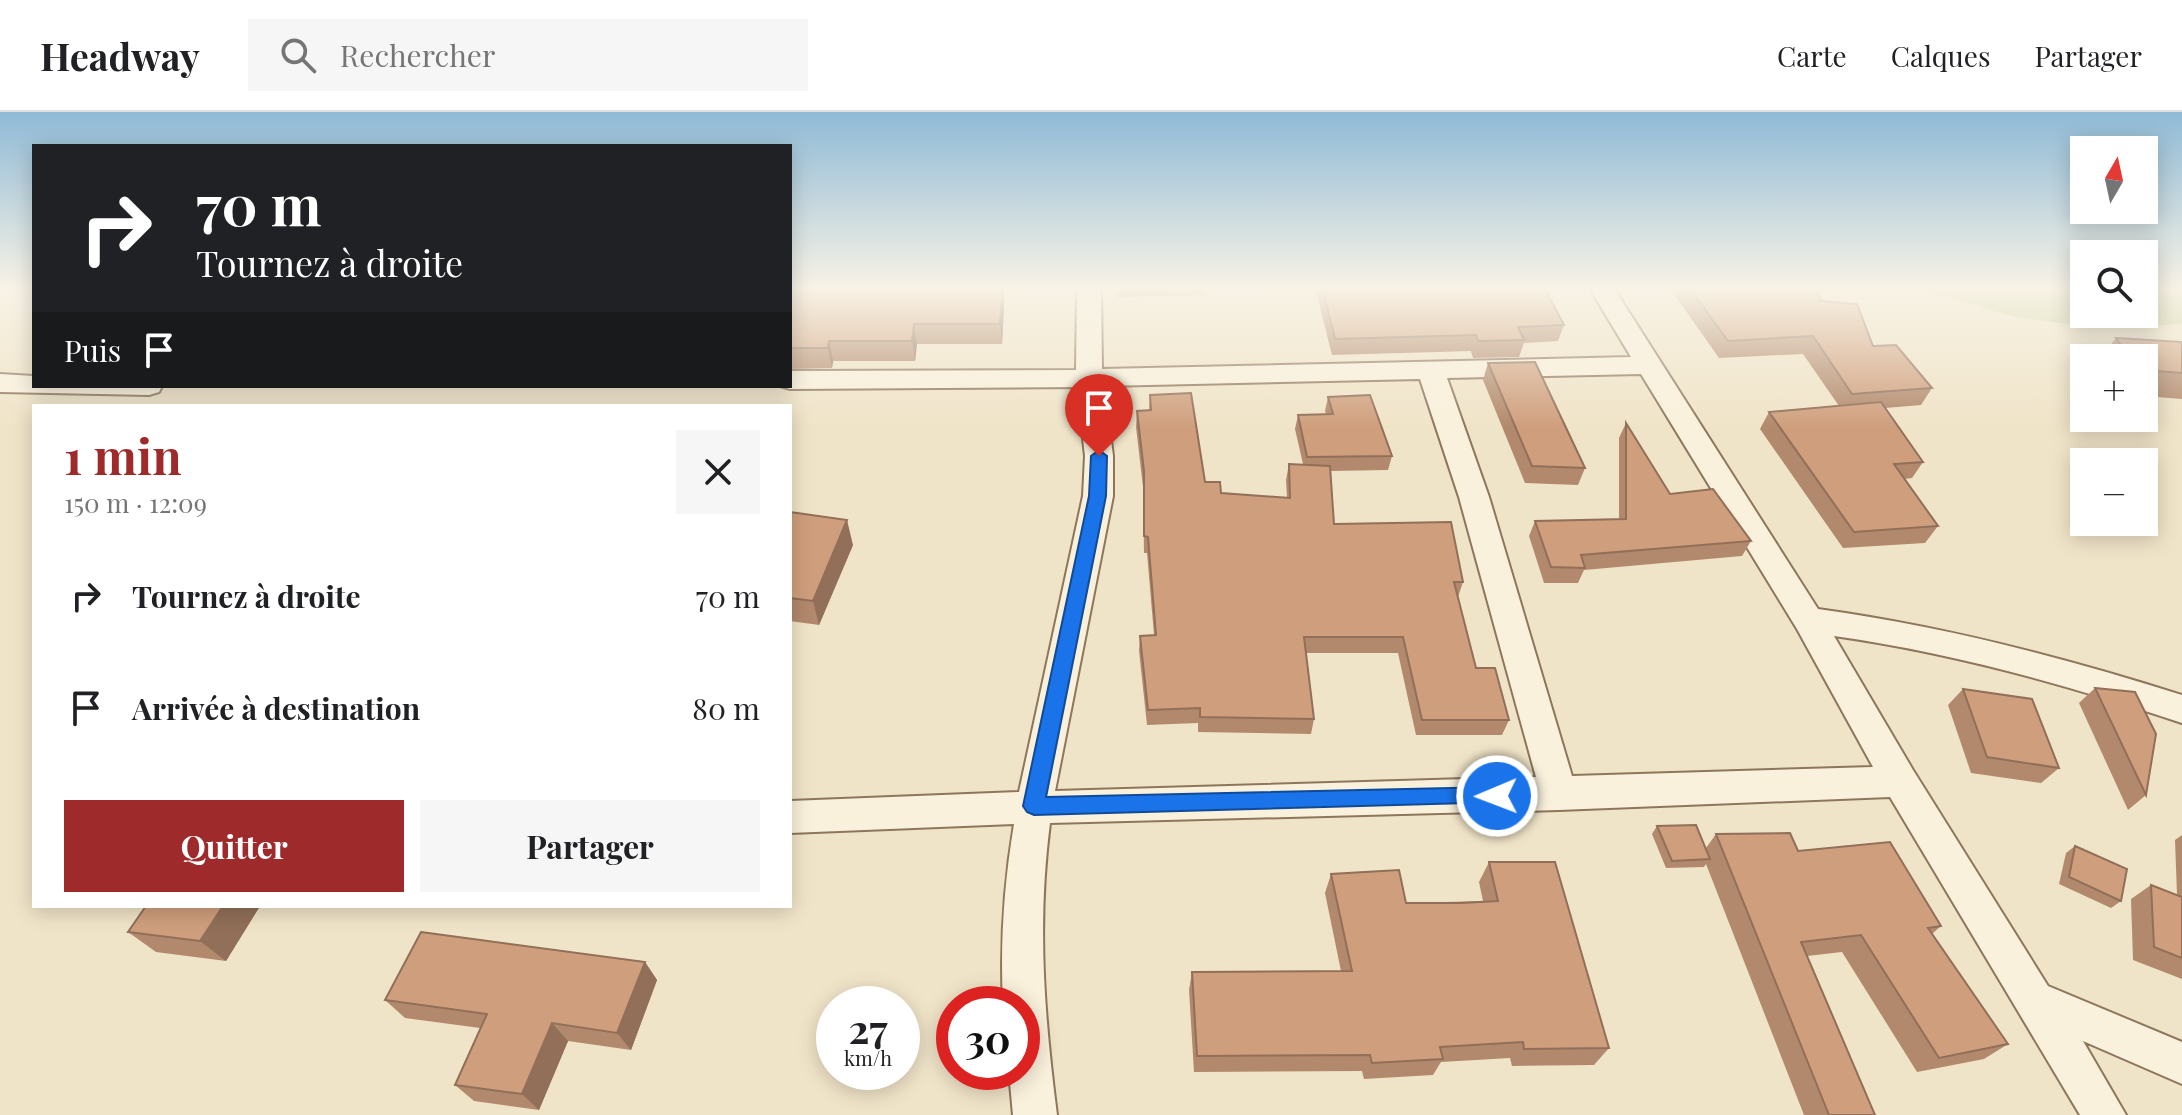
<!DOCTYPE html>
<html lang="fr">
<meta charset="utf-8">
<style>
:root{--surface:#fff;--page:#f6f6f6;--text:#202124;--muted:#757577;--line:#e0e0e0;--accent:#9e2a2b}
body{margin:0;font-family:"Playfair Display",serif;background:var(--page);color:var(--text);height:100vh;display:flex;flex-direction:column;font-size:30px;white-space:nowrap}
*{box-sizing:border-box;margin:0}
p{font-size:26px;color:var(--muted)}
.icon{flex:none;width:44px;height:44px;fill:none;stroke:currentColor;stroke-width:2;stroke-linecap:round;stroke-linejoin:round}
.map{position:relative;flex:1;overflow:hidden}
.drawer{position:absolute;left:32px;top:292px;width:760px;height:504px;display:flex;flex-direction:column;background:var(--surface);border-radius:0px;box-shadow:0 4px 20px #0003}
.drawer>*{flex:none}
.guide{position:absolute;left:32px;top:32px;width:760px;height:244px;border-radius:0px;box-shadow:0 4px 20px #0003;background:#202124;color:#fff;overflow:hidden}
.needle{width:52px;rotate:9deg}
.fabs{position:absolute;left:2070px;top:24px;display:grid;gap:16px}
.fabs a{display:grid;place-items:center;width:88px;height:88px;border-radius:0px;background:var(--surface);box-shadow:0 4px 20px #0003;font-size:40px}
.speed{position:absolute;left:816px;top:874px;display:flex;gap:16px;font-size:40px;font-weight:700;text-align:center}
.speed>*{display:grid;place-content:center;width:104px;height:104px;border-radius:50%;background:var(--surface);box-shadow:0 4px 20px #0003;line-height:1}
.speed small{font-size:20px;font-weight:400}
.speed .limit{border:12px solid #d22;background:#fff;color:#111}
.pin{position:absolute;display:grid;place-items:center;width:68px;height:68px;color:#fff;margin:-82px -34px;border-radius:50% 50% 50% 0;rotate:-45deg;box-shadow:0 0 8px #0007}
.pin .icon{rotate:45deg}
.me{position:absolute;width:88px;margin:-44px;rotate:269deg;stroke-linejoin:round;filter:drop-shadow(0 0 6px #0008)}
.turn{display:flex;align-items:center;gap:28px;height:168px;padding:0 32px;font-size:36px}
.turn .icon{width:104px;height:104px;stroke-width:2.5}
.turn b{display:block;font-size:56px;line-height:68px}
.then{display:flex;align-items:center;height:76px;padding:0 32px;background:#0003;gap:16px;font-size:30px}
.round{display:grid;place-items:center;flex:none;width:84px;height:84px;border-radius:0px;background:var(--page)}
.overview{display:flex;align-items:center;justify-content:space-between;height:136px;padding:0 32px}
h1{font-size:48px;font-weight:700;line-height:60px;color:var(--accent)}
.primary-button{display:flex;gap:16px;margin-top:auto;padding:16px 32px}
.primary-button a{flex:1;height:92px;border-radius:0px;background:var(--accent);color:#fff;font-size:32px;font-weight:700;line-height:92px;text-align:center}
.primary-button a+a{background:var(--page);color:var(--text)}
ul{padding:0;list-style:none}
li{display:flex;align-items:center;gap:24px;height:112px;padding:0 32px}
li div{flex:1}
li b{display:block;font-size:30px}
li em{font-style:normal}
header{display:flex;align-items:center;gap:48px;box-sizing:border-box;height:112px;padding:0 40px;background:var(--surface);border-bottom:2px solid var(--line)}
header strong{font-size:38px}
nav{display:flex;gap:44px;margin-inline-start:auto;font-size:28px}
.search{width:560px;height:72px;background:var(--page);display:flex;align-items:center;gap:20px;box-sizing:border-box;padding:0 28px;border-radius:0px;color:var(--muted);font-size:30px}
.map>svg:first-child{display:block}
.green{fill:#c9cf9b}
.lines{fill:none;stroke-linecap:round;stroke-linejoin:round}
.street-casing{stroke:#8d765c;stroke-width:4}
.street{fill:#faf1dc;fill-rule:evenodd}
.wall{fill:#b2896c}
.shaded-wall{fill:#916f58}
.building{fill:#cf9f7d;stroke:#916f58;stroke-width:2}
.route{fill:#1a73e8;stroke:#114b97;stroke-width:2}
</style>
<header>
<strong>Headway</strong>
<div class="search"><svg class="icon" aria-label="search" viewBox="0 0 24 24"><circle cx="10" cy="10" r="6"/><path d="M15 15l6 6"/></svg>Rechercher</div>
<nav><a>Carte</a><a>Calques</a><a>Partager</a></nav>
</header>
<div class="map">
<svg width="2182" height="1003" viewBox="0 0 2182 1003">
<rect width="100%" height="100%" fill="#f0e4c8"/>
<polygon class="green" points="1926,175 2084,175 2084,202 2144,202 2144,175 2182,175 2182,212 2096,216 2011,204 1928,179"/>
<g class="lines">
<g class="street-casing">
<g id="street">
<path d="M1077 175H1101L1102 257 1631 245 1589 175H1613L1818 497C1943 514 2062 545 2182 583V611C2067 573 1954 541 1834 524L1913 658 2048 874 2182 930V972L2083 929 2126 1003H2080L1890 685 1559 698 1050 711C1037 812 1044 902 1057 1003H1013L1009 960H1022V892H1003C1000 831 1004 772 1014 712L790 721V689L1019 680 1083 384 1085 344 1077 275 790 277 780 274H790V259L1076 258ZM1641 262 1797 517 1873 655 1572 664 1489 385 1447 266ZM1420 267 1459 385 1536 665 1055 679 1113 384V344L1104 274Z"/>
<polygon points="0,262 34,264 34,274 162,274 159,280 149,283 0,280"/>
</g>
</g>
<use href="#street" class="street"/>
</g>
<g class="wall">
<polygon points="790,175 1003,175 1004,194 1002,232 917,232 915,249 833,249 832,256 790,257"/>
<polygon points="1116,175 1204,175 1203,183 1117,185"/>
<polygon points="1315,175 1544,175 1564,213 1558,229 1524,231 1519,245 1473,246 1471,239 1332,243"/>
<polygon points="1669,175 1817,175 1821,189 1873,234 1932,276 1921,293 1885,296 1923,350 1912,366 1904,367 1938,414 1925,431 1843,436 1760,317 1769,300 1839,294 1803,242 1719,246"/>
<polygon points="2116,226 2182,230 2182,287 2144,284 2144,246 2100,246"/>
<polygon points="1488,251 1585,356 1578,373 1525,371 1483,268"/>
<polygon points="1150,283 1205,370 1221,381 1287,386 1286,368 1289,352 1303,352 1295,317 1298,303 1326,302 1325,299 1328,285 1392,344 1388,358 1330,359 1334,412 1463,470 1458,485 1476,556 1509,608 1502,623 1416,623 1398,541 1306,541 1314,607 1311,622 1198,620 1198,611 1147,613 1139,539 1140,524 1154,523 1147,441 1144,441 1143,375 1136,315 1137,299 1149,298"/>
<polygon points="1626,311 1670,382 1751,429 1742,444 1584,458 1578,471 1544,471 1529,424 1535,409 1619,407 1619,326"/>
<polygon points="790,400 853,433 819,513 790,509"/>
<polygon points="2095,576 2146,683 2128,698 2079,591"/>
<polygon points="1963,577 2059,656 2041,671 1971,661 1948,593"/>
<polygon points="1657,714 1706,736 1716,722 1798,739 1941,814 1932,822 2008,932 1984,947 1917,960 1842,840 1807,844 1875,1003 1804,1003 1706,752 1704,755 1666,756 1652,722"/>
<polygon points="2182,723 2182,867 2133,848 2131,787 2151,773 2177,783 2175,728"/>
<polygon points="2075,734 2121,789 2111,796 2059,772 2066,741"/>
<polygon points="1489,750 1609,936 1594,953 1512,954 1510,946 1441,950 1433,963 1364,967 1362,959 1194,960 1189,878 1192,860 1341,859 1325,781 1331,762 1406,791 1483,789 1479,770"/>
<polygon points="260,794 226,849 156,840 128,820"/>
<polygon points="645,850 657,868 631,938 568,929 539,998 474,989 455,973 480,916 405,906 385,888"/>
</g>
<g class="shaded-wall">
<polygon points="1003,175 1004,194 1002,232 1000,212"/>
<polygon points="914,212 917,232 915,249 912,229"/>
<polygon points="829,229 833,249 832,256 828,236"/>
<polygon points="847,408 853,433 819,513 813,489"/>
<polygon points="223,794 260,794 226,849 200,829"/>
<polygon points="645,850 657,868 631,938 617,921"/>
<polygon points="552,911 568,929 539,998 522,982"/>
</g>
<g class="building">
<polygon points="790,175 1003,175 1000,212 914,212 912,229 829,229 828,236 790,236"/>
<polygon points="1322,175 1544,175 1564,213 1518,215 1524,228 1478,229 1476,223 1335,227"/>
<polygon points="1689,175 1817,175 1821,189 1857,192 1873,234 1896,233 1932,276 1852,282 1813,224 1728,229"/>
<polygon points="2116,226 2182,230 2182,261 2144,258 2144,246 2130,246"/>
<polygon points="1535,250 1585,356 1532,354 1488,251"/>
<polygon points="1191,281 1205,370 1220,370 1221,381 1290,386 1289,352 1330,354 1334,412 1451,410 1463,470 1454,470 1476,556 1495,556 1509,608 1422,608 1403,525 1304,525 1314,607 1200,605 1200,596 1148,598 1140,524 1156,523 1148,425 1144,424 1144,359 1137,299 1151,298 1150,283"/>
<polygon points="1370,283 1392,344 1307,345 1298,303 1333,302 1328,285"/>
<polygon points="1881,290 1923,350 1894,352 1938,414 1854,420 1769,300"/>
<polygon points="1626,311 1670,382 1713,377 1751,429 1581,443 1585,456 1551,455 1535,409 1626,407"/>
<polygon points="790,400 847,408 813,489 790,486"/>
<polygon points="2095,576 2135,580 2156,622 2146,683"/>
<polygon points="1963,577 2032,587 2059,656 1987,645"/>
<polygon points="1696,713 1710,747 1672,749 1657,714"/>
<polygon points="1790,721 1798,739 1890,730 1941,814 1928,816 2008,932 1939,946 1861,823 1801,830 1875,1003 1829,1003 1716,722"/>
<polygon points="2075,734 2127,757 2121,789 2069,765"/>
<polygon points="1489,750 1555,750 1609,936 1524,937 1523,930 1440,935 1443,947 1372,951 1370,943 1197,944 1192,860 1352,859 1331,762 1399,758 1406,791 1461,791 1498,789"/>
<polygon points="2151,773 2182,785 2182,846 2154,835"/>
<polygon points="146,794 223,794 200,829 128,820"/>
<polygon points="421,820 645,850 617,921 552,911 522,982 455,973 487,902 385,888"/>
</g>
<linearGradient id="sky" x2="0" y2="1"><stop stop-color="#8fbad6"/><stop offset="0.56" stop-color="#f8f3e6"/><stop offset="1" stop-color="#f8f3e6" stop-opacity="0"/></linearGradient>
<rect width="2182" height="315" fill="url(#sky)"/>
<polygon class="route" points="1099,338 1107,344 1106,384 1046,685 1497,675 1504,678 1507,684 1504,690 1034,703 1027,700 1023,694 1089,384 1091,344"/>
</svg>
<div class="fabs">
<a><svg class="needle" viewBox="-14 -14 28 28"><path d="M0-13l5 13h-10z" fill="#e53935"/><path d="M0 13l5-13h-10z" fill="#757577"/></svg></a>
<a><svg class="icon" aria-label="search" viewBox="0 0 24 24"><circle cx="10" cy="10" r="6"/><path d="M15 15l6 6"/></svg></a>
<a>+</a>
<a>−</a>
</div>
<div class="speed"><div>27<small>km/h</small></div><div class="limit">30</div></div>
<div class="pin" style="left:1099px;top:344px;background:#d93025"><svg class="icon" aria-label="arrive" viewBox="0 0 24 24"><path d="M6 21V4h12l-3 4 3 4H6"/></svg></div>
<svg class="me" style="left:1497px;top:684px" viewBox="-20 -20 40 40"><circle r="17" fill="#1a73e8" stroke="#fff" stroke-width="3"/><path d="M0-11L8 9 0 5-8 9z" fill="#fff"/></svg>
<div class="guide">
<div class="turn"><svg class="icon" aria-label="right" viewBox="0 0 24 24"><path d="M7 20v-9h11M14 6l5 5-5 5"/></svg><div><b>70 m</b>Tournez à droite</div></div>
<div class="then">Puis<svg class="icon" aria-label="arrive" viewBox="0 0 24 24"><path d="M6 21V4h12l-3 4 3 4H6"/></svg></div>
</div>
<section class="drawer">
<div class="overview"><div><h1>1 min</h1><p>150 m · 12:09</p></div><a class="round"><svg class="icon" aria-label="close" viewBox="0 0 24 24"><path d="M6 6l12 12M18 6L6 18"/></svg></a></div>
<ul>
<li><svg class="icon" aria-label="right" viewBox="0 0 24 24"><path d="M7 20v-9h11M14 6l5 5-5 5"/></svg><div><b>Tournez à droite</b></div><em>70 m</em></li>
<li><svg class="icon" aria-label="arrive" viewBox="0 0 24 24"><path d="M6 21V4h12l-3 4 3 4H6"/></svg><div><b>Arrivée à destination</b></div><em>80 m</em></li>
</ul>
<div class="primary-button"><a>Quitter</a><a>Partager</a></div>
</section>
</div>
